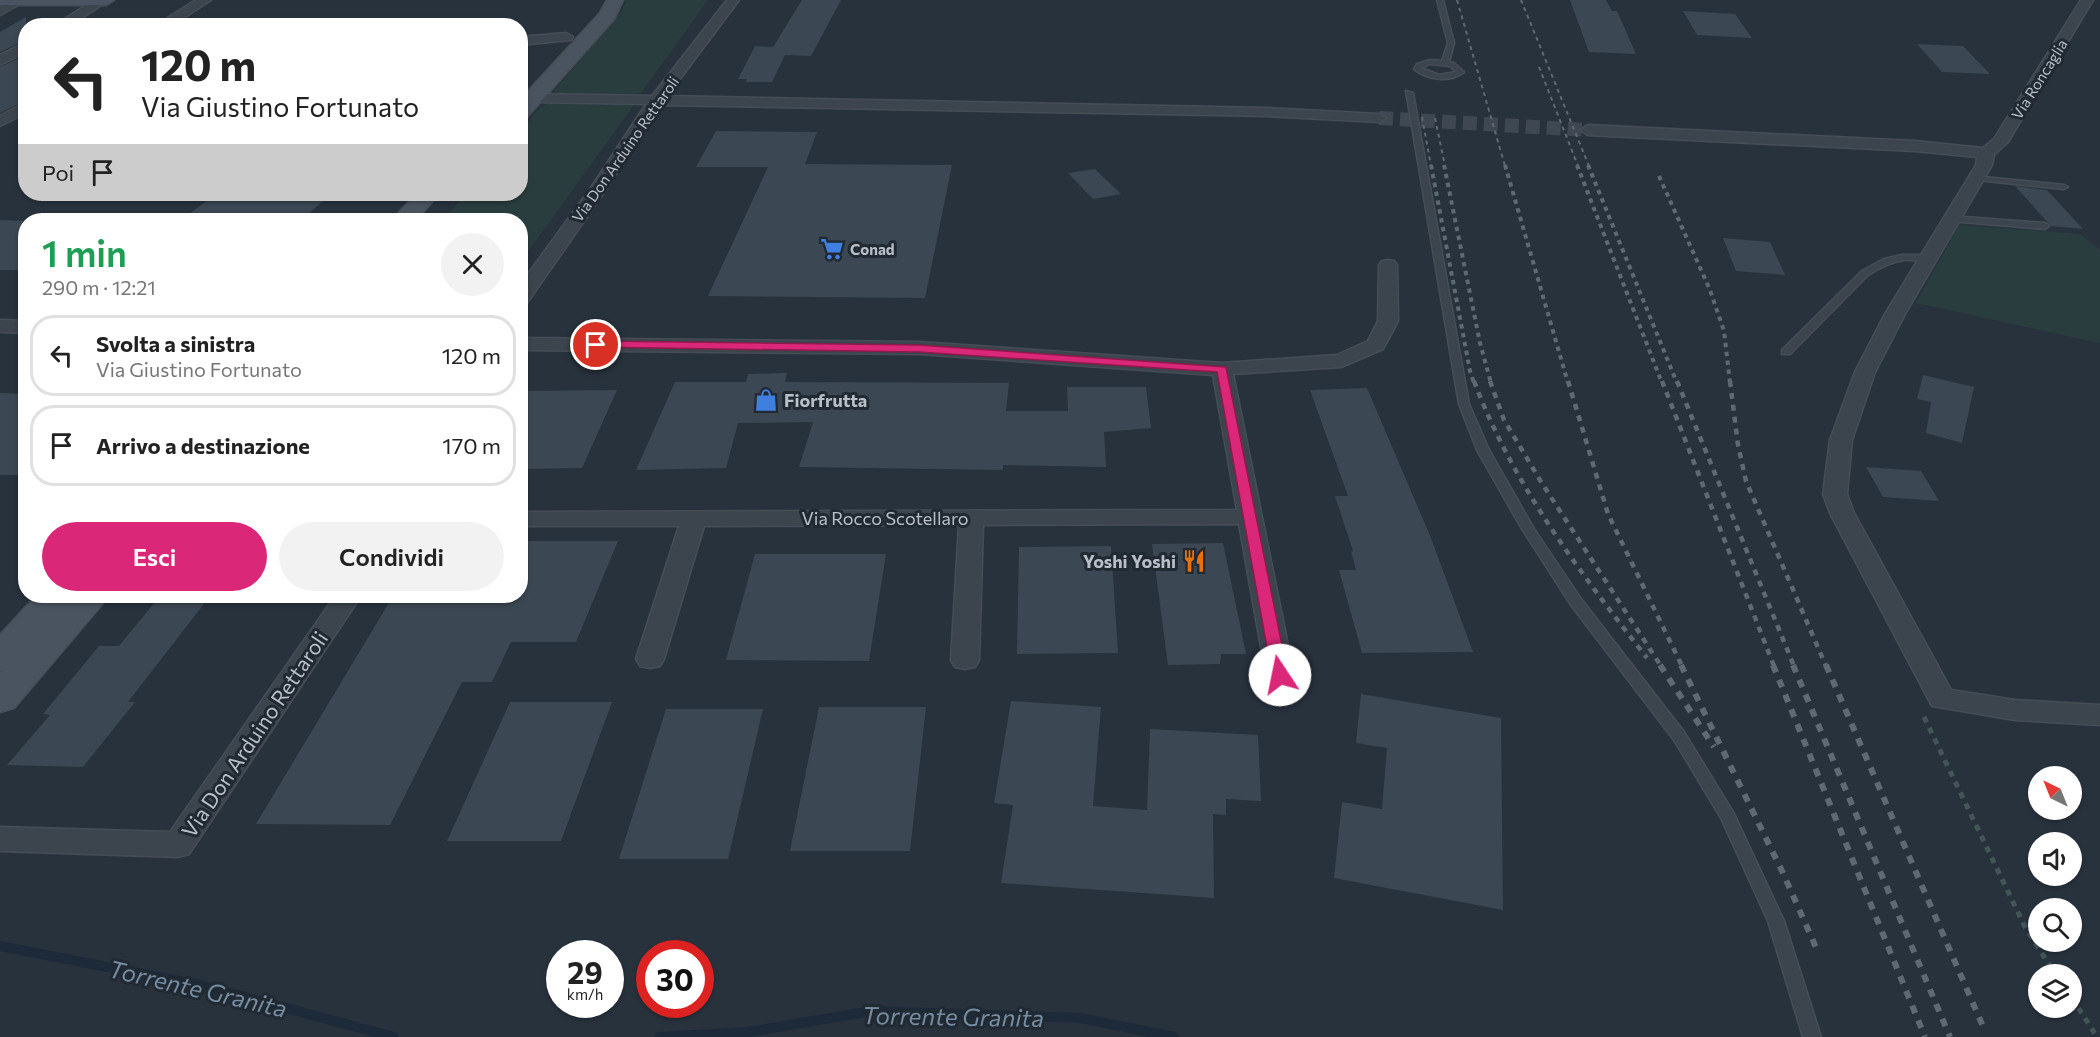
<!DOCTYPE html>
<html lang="it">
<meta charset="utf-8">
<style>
:root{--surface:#fff;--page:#f2f2f2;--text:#222;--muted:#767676;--line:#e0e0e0;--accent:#db2777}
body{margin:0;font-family:Commissioner,sans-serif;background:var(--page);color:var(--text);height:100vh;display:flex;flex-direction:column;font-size:22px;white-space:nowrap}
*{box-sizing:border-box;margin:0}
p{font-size:20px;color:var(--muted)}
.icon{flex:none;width:33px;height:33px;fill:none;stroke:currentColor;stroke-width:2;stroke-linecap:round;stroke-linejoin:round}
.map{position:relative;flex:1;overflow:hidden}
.drawer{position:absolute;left:18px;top:213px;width:510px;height:390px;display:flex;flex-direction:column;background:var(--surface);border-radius:24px;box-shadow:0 2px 4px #0004}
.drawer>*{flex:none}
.hud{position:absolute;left:18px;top:18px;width:510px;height:183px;border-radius:24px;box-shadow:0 2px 4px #0004;background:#fff;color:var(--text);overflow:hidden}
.needle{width:39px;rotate:317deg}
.controls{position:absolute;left:2028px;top:766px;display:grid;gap:12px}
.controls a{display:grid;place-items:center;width:54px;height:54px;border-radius:50%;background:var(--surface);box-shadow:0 2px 4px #0004;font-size:30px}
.speed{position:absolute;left:546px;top:940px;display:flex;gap:12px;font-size:30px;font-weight:700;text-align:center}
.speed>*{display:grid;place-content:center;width:78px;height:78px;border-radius:50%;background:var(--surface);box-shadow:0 2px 4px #0004;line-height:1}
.speed small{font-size:15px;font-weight:400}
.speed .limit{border:9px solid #d22;background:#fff;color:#111}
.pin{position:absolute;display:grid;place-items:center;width:51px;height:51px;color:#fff;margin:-26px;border:3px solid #fff;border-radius:50%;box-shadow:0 2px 6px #0007}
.me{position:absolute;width:66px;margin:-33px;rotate:349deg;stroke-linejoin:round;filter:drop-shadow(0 0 4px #0008)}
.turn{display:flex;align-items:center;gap:21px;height:126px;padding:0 24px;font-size:27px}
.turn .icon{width:78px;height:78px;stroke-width:2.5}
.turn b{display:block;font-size:42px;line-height:51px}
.then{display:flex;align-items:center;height:57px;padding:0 24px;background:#0003;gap:12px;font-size:22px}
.round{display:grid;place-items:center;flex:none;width:63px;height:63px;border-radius:32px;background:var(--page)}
.headline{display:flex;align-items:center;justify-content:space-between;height:102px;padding:0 24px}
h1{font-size:36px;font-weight:600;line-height:45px;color:#1e9e55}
.cta{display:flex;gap:12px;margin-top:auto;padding:12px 24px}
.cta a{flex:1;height:69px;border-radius:36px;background:var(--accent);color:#fff;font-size:24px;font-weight:600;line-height:69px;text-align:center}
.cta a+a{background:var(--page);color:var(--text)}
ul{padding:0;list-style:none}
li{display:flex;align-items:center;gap:18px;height:81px;margin:0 12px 9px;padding:0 12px;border:3px solid var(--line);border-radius:24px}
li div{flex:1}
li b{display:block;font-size:22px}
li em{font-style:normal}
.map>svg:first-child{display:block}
.green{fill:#2a3d3e}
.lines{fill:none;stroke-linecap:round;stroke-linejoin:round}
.stream{stroke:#1c2a3a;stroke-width:10}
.building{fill:#3b4752}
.street-tunnel{stroke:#3e4752;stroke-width:14;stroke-dasharray:14 7;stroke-linecap:butt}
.lane-casing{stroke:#454d56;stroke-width:3}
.street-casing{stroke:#454d56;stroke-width:3}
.secondary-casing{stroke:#454d56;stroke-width:3}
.path{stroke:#435656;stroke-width:5;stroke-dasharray:6 6;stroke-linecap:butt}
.lane{fill:#3c444d;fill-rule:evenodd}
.street{fill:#3c444d;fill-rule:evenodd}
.secondary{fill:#4a5460;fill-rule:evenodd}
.rail-far3{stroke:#5e6973;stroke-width:2;stroke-dasharray:4 4;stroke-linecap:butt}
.rail-far2{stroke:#5e6973;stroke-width:4;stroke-dasharray:4.5 4.5;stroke-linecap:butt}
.rail-far1{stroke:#5e6973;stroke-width:4.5;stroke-dasharray:6 6;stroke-linecap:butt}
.rail{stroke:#5e6973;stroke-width:6;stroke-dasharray:8 8;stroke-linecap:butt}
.route{fill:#db2777;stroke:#8e194d;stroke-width:1.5}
.labels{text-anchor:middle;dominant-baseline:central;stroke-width:6;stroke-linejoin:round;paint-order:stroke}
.far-street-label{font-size:15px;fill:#b8bfc8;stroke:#212932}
.far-poi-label{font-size:15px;font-weight:bold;fill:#b8bfc8;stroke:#212932;text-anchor:start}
.poi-label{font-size:18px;font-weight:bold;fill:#b8bfc8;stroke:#212932;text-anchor:start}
.street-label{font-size:18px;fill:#b8bfc8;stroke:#212932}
.near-street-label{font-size:21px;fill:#b8bfc8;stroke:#212932}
.near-water-label{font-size:24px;font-style:italic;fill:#758ca2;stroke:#212932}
</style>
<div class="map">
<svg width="2100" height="1037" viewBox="0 0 2100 1037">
<rect width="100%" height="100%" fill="#28323d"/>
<g class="green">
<polygon points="626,0 708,0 641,93 629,96 564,95 554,91 622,10"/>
<polygon points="550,103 634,105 521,261 520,220 443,220 466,194 520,194 521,130 540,107"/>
<polygon points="1959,225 2080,234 2100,250 2100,343 1916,303"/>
</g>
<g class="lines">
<g class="stream">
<polyline points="0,946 204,986 394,1037"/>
<polyline points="659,1037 748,1032 872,1011 1081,1018 1174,1037"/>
</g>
</g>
<g class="building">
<polygon points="802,0 841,0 811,56 785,55 772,82 746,82 747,79 738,79 755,46 773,47"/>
<polygon points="1570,0 1606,0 1612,11 1617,11 1636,54 1589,52"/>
<polygon points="1683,11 1735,14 1752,38 1697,35"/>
<polygon points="26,17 26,40 0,52 0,32"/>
<polygon points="1917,44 1963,46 1990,74 1942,72"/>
<polygon points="26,55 26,100 0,113 0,67"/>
<polygon points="716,131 817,132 805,164 952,165 925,298 708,296 768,167 696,167"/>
<polygon points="1095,169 1121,194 1093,199 1068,173"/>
<polygon points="2015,186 2047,190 2083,229 2051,226"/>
<polygon points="216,194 331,194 307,215 248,214 239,220 181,220"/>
<polygon points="0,220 26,221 26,270 0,270"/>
<polygon points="1723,238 1770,242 1785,275 1736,271"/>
<polygon points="787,373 785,382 1009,383 1006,411 1068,411 1067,387 1146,387 1151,428 1104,432 1106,467 1003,465 1003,470 799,467 813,422 738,423 726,468 636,470 675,382 746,382 748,374"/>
<polygon points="1923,375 1974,387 1962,443 1926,433 1931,402 1917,399"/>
<polygon points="1367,388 1431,538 1473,652 1362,653 1339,570 1356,570 1351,551 1353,551 1335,496 1348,496 1310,390"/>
<polygon points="617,390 582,468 520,469 520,400 526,391"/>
<polygon points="0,393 26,394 26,475 0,475"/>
<polygon points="1866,467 1921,471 1939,501 1883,497"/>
<polygon points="520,541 618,541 576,642 511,642 492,682 462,682 390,825 256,824 393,596 520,596"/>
<polygon points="1223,543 1246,654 1221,654 1220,664 1168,665 1152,544"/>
<polygon points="1111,546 1118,653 1017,654 1019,547"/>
<polygon points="755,554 886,554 869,661 726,660"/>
<polygon points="160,596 210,596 128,702 135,702 83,767 7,765 50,715 43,714 99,646 119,646"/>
<polygon points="1361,694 1501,718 1503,910 1334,878 1342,802 1382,809 1387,748 1356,743"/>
<polygon points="1011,701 1101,707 1093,806 1147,810 1150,729 1258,735 1261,801 1226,799 1226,815 1213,814 1214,898 1001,883 1013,805 994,803"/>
<polygon points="510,702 612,702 561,841 447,841"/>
<polygon points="819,707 926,707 910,851 790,851"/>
<polygon points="666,709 763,709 728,859 619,859"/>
</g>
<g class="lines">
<polyline class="street-tunnel" points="1379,118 1588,130"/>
<g class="lane-casing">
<g id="lane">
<path d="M1437 0H1443L1454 43 1449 62 1454 63 1464 72C1450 83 1427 80 1414 69L1417 64 1430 60 1442 61 1448 43ZM1430 64 1450 66 1456 72 1439 75 1421 68Z"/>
<polygon points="1406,91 1413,93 1469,404 1489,450 1534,529 1581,599 1684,732 1733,812 1784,921 1821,1037 1803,1037 1768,921 1721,818 1674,740 1571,605 1522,529 1477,450 1459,404"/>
<polygon points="1974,176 2064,185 2068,187 2064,189 1977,180 1974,180"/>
<polygon points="1951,216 2045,223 2049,226 2045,229 1948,221 1947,219"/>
<path d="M1902 255H1927L1932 258C1924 263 1913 259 1904 260 1890 262 1879 268 1868 275L1790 354H1782V350L1862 271 1884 259Z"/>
</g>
</g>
<g class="street-casing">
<g id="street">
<polygon points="12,0 27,0 0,15 0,6"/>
<polygon points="94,0 109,0 70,26 54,26"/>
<polygon points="196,0 211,0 171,26 155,26"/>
<polygon points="727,0 739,0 667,96 1267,108 1379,114 1386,118 1379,122 1267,116 661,105 605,191 527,303 520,305 520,285 590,189 646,104 534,102 527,98 534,94 652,96"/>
<polygon points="2081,0 2093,0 2008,142 1994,155 1992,165 1905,314 1875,372 1852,440 1847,494 1854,513 1951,690 2015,700 2100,705 2100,725 2015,720 1932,706 1830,513 1823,494 1830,440 1855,372 1885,314 1976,165 1977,157 1915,151 1588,135 1580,130 1588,125 1915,141 1983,148 1994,139"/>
<polygon points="566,33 573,37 571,40 520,45 520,37"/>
<polygon points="26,42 26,52 0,65 0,55"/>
<polygon points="26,102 26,113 0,126 0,116"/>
<polygon points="1388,260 1394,261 1397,265 1398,321 1383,349 1341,367 1233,374 1294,675 1290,682 1280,685 1270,682 1266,675 1239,524 983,525 979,660 975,667 965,669 955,667 951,660 959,525 704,526 664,659 660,666 650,668 640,666 636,659 679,526 520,526 520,512 1237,510 1213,375 919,354 520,350 520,338 919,342 1222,363 1337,355 1368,341 1378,321 1379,265 1382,261"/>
<polygon points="0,320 26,321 26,333 0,332"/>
<polygon points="335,596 361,596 189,854 178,857 0,851 0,827 170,832"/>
</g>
</g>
<g class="secondary-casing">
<g id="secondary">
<polygon points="0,0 114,0 106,5 0,5"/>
<polygon points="607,0 623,0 614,19 527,117 520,119 520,100 600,13"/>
<polygon points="416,194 439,194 416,220 392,220"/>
<polygon points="36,596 109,596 14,708 0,712 0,673 3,670 0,671 0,635"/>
</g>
</g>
<g class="path">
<polyline points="1924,717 2026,929 2056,975"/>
<polyline points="2072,998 2097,1037"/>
</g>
<use href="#lane" class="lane"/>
<use href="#street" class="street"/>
<use href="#secondary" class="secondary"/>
<g class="rail-far3">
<polyline points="1457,0 1505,166"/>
<polyline points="1521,0 1589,166"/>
<polyline points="1539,67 1578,166"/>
<polyline points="1422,117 1431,166"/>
<polyline points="1435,118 1445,166"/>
</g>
<g class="rail-far2">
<polyline points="1431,165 1470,371 1474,383"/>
<polyline points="1444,165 1480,343 1491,383"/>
<polyline points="1505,165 1568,383"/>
<polyline points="1577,165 1662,383"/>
<polyline points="1588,165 1677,383"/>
<polyline points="1659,176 1710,290 1724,331 1730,383"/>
</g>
<g class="rail-far1">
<path d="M1474 381C1513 485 1579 571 1647 658"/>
<polyline points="1490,381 1504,420 1543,485 1661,666"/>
<polyline points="1568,381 1608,514 1682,666"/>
<polyline points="1662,381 1774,666"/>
<polyline points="1677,381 1794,666"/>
<polyline points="1730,381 1738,445 1746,481 1826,666"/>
</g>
<g class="rail">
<polyline points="1660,665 1714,747"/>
<polyline points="1681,665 1783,873 1818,952"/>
<polyline points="1773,665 1925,1037"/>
<polyline points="1793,665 1950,1037"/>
<polyline points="1826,665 1985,1031"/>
</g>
</g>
<polygon class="route" points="596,341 919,345 1226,367 1288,675 1285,679 1274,679 1272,675 1217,372 919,352 592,347 592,342"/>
<defs>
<g id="supermarket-bare" transform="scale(1.8)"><path d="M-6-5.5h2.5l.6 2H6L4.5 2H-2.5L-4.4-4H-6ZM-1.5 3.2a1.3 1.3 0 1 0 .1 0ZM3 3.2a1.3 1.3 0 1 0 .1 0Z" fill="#3f7fe0" stroke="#212932" stroke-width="2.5" paint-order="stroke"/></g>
<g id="shop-bare" transform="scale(1.8)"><path d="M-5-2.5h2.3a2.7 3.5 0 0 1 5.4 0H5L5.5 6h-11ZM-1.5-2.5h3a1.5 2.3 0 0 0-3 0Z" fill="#3f7fe0" stroke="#212932" stroke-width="2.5" paint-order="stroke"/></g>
<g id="restaurant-bare" transform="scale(1.8)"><path d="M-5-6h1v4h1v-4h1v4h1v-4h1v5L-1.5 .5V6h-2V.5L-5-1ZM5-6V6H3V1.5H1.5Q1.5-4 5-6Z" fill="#e8710a" stroke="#212932" stroke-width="2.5" paint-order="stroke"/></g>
</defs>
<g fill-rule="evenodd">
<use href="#supermarket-bare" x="832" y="249"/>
<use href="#shop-bare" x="766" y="400"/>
<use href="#restaurant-bare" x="1194" y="561"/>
</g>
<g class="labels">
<g class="far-street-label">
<text transform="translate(2039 79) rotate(-58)">Via Roncaglia</text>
<text transform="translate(625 149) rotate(-55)">Via Don Arduino Rettaroli</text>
</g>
<g class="far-poi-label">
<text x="850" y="249">Conad</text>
</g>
<g class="poi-label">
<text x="784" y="400">Fiorfrutta</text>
<text x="1176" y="561" text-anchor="end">Yoshi Yoshi</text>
</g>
<g class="street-label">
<text x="885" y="518">Via Rocco Scotellaro</text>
</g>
<g class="near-street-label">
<text transform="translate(254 734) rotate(-56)">Via Don Arduino Rettaroli</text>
</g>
<g class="near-water-label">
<text transform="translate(198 988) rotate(13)">Torrente Granita</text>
<text transform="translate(953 1016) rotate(1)">Torrente Granita</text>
</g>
</g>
</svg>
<div class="controls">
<a><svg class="needle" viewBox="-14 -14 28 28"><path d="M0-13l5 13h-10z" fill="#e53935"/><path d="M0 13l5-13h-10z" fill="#767676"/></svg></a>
<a><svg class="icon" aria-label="sound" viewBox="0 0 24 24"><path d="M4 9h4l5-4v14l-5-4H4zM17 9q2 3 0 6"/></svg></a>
<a><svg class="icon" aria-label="search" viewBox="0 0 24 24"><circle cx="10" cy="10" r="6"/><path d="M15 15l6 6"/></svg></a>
<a><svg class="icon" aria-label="layers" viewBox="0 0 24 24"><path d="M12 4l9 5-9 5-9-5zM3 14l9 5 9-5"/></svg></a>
</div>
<div class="speed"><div>29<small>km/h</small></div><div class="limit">30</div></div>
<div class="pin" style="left:596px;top:345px;background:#d93025"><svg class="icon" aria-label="arrive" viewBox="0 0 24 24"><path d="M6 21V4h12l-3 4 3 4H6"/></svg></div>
<svg class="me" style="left:1280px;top:675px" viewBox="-20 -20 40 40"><circle r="19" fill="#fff"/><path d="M0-13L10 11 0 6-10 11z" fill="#db2777"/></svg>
<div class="hud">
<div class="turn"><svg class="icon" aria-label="left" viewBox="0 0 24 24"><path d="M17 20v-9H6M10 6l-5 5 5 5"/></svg><div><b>120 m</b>Via Giustino Fortunato</div></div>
<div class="then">Poi<svg class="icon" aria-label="arrive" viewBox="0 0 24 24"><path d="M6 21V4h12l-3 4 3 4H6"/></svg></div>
</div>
<section class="drawer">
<div class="headline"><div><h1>1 min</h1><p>290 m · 12:21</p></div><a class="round"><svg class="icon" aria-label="close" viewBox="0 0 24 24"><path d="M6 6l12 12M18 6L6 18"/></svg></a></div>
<ul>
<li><svg class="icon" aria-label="left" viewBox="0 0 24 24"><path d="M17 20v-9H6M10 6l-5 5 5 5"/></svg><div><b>Svolta a sinistra</b><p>Via Giustino Fortunato</p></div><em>120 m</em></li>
<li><svg class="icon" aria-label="arrive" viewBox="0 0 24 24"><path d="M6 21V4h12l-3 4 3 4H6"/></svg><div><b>Arrivo a destinazione</b></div><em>170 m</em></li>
</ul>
<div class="cta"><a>Esci</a><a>Condividi</a></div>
</section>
</div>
